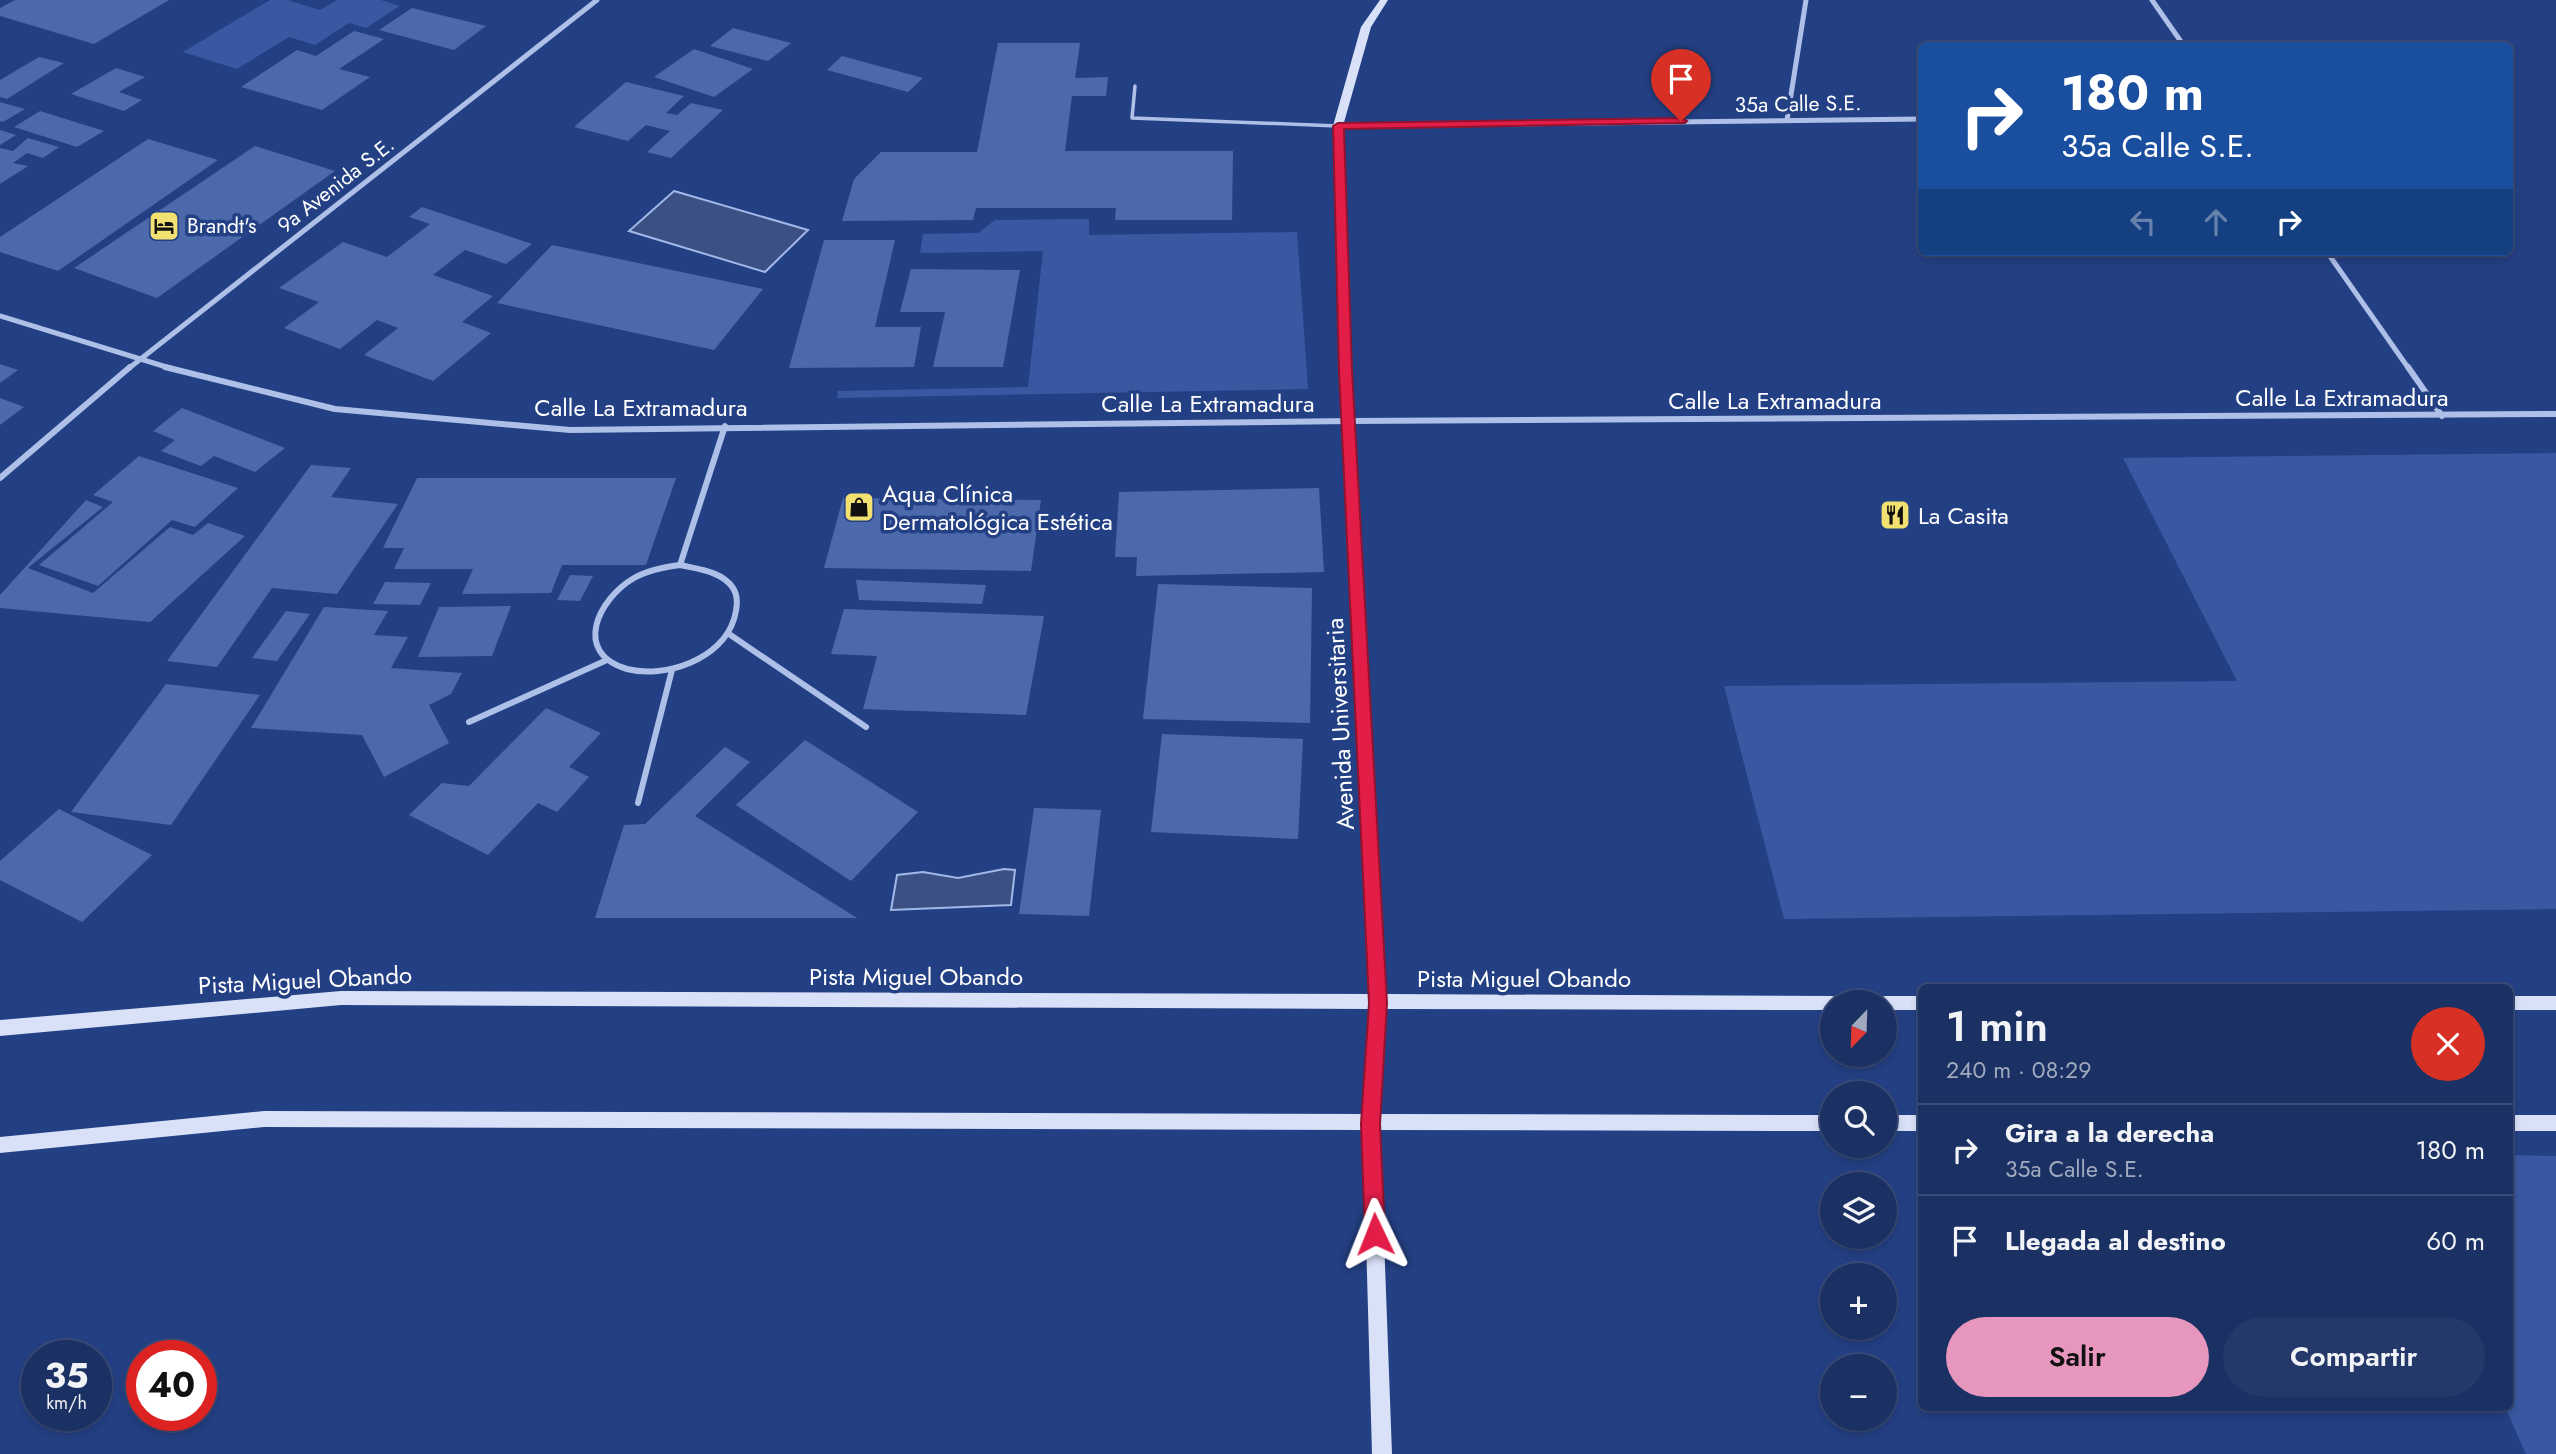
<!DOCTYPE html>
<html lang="es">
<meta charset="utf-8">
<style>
:root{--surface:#1b3063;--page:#243869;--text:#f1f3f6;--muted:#a0a9be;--line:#394b78;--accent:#e797bd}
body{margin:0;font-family:Jost,sans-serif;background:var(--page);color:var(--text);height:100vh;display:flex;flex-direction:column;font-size:26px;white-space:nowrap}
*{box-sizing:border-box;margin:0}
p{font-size:23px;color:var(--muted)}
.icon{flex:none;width:38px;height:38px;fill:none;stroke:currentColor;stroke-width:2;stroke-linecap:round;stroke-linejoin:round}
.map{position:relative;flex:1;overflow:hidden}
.drawer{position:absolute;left:1918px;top:984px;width:595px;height:427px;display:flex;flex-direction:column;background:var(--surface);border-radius:10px;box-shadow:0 4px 10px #0003,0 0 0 2px var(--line)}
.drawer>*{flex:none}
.top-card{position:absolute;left:1918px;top:42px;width:595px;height:214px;border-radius:10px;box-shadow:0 4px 10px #0003,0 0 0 2px var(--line);background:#1a4fa0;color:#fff;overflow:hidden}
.needle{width:46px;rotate:203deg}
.tools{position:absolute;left:1820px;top:990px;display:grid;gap:14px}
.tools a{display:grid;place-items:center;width:77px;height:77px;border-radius:50%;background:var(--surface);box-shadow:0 4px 10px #0003,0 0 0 2px var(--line);font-size:35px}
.speed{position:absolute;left:21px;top:1340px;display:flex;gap:14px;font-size:35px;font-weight:700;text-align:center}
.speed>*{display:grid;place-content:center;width:91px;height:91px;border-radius:50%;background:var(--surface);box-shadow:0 4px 10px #0003,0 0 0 2px var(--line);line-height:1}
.speed small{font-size:18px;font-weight:400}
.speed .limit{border:10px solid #d22;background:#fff;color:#111}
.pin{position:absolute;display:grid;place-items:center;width:60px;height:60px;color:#fff;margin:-72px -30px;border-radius:50% 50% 50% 0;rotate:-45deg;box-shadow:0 0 7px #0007}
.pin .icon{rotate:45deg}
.me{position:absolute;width:77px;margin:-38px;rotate:358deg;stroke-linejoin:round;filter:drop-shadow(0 0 5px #0008)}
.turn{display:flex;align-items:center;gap:24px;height:147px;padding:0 28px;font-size:32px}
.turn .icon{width:91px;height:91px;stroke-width:2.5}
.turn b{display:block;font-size:49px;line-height:60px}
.lanes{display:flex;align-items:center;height:66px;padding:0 28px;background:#0003;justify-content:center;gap:35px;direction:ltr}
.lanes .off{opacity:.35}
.round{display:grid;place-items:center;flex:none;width:74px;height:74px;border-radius:37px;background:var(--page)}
.headline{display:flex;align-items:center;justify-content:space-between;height:119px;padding:0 28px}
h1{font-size:42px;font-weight:600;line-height:52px}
.primary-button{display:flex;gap:14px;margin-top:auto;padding:14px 28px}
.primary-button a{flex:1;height:80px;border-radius:42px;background:var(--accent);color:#111;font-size:28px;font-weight:600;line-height:80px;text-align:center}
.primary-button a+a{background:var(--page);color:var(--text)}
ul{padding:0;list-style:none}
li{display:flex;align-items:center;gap:21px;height:91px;padding:0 28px;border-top:2px solid var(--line)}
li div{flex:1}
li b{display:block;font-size:26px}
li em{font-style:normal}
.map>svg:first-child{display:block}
.green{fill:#3958a1}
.water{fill:#3c5183;stroke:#a2b8e9;stroke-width:2}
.building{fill:#4c69ac}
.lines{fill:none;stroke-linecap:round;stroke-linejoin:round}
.lane{stroke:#aec0e8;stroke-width:3.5}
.street-far1{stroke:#aec0e8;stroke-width:5}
.street{stroke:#aec0e8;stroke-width:6}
.secondary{fill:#d8e1f7;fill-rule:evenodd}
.route{fill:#e11d48;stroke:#92132f;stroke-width:2}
.labels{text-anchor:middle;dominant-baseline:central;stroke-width:7;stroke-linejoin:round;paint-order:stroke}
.far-street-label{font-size:21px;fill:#fff;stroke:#244084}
.far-poi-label{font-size:21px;fill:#fff;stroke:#244084;text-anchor:start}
.street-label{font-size:24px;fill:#fff;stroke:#244084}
.poi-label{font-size:24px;fill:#fff;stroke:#244084;text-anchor:start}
</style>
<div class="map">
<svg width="2556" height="1454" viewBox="0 0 2556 1454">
<rect width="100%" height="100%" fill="#244084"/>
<g class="green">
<polygon points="270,0 287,0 320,10 337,0 381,0 400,6 366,28 349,23 315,45 289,37 237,69 183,52"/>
<polygon points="1089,219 1089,235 1297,232 1308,389 837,398 838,391 1028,387 1043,251 920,253 923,234 978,233 995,220"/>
<polygon points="2556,453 2556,909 1784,919 1724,686 2237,681 2123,458"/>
<polygon points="2510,1155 2556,1156 2556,1454 2526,1454 2505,1407 2510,1407"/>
</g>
<g class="water">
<polygon points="674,191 808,230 765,272 629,231"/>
<polygon points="1004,869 1015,870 1011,905 891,910 897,875 923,872 958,878"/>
</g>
<g class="building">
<polygon points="15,0 169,0 94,44 0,16 0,8"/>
<polygon points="412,8 486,26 454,50 379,30"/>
<polygon points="733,28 791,43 768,61 710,46"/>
<polygon points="354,31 384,39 339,69 370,77 322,110 241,87 297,50 316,56"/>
<polygon points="998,43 1080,43 1075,78 1108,77 1106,96 1072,96 1065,151 1233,151 1232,220 1115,220 1116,208 976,208 973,220 842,221 854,179 881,152 977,152"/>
<polygon points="694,49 753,69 714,97 654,77"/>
<polygon points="842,56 923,78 908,92 827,70"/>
<polygon points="39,57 64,63 7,99 0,97 0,80"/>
<polygon points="116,68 145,77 119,92 142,100 124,111 71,94"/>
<polygon points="626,82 684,96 666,113 677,115 691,103 723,110 671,158 647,152 670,131 646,125 628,141 574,127"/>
<polygon points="0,102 25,109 3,122 0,121"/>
<polygon points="40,111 104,131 77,147 14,127"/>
<polygon points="0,130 16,135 0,145"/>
<polygon points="28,138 59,147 43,158 27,153 13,163 28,166 0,184 0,148 13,151"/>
<polygon points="148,139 218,160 58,271 0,252 0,237"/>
<polygon points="255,146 335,171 157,298 74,268"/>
<polygon points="422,207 532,244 506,264 465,250 433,275 493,296 462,322 491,333 433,381 364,355 398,328 377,320 340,349 284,328 319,302 279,288 343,242 387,257 430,224 409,217"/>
<polygon points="824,240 895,240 875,327 921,327 914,367 789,368"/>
<polygon points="552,245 763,289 714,350 497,303"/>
<polygon points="911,269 1020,270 1003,367 933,367 945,312 900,312"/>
<polygon points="0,364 18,370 0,383"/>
<polygon points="0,398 24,407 0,425"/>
<polygon points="182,408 285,448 255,472 214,456 201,466 161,451 175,440 153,431"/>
<polygon points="139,456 238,488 195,527 172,520 98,586 39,565 113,502 93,495"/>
<polygon points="311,465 351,468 331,497 398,504 337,594 272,588 217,667 167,661"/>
<polygon points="417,478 676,478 646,565 562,565 551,593 462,594 473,569 394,569 404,548 383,548"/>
<polygon points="1319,488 1324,572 1136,576 1137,557 1115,557 1119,492"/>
<polygon points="843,498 1041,500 1031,571 824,568"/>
<polygon points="86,500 103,507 28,568 93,593 170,527 193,535 208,523 245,536 150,622 0,608 0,595"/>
<polygon points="570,575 593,576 580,601 557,600"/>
<polygon points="856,580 986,585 982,604 859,600"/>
<polygon points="385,582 431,583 420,605 373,604"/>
<polygon points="1158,584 1312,588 1310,723 1143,719"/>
<polygon points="511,606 492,656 418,657 439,607"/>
<polygon points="324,607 388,611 374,635 408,637 391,668 462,673 451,694 429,705 449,743 384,777 362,735 251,728"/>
<polygon points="844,609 1044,616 1026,715 863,709 877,656 831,654"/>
<polygon points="286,611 310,614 277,661 252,658"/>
<polygon points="166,684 260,695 171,825 71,812"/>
<polygon points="546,708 601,733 569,767 589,777 557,812 538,803 488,855 409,815 442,783 469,786"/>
<polygon points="1162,734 1303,739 1298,839 1151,832"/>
<polygon points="805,740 918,812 851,881 736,805"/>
<polygon points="725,747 750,762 695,816 857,918 595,918 624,825 645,824"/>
<polygon points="1034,808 1101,810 1089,916 1019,914"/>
<polygon points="59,809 152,855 82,922 0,880 0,861"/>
</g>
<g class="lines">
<polyline class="lane" points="1135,86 1132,118 1338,126"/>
<g class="street-far1">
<polyline points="2152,0 2184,46"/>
<polyline points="1787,120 1806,0"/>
<polyline points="1338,126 1922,119"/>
<polyline points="2327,252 2409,369"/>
<polyline points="0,316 173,369"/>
<polyline points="128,369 597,0"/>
</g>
<g class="street">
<polyline points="165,367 335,409 570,430 1350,421 2556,414"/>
<polyline points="2408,367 2442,416"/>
<polyline points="0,478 130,367"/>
<path d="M680 565C697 569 722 571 733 588 739 597 737 609 734 619 722 659 665 679 627 669 572 653 598 599 634 578 648 570 664 567 680 565Z"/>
<polyline points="680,565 725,426"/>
<polyline points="729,634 866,727"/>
<polyline points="469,722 607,660"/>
<polyline points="638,803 672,670"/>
</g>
<g class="secondary">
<polygon points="1380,0 1388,0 1371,27 1343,126 1352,371 1385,994 1832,996 1838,998 1840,1003 1832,1003 1832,1010 1386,1009 1380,1114 1832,1115 1832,1131 1380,1130 1392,1454 1372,1454 1363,1130 264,1127 0,1153 0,1137 264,1111 1363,1114 1370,1009 341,1005 0,1036 0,1020 341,991 1370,994 1340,371 1333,126 1361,27"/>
<polygon points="1885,996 1922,996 1922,1010 1885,1010 1885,1003 1877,1003 1879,998"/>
<rect x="2510" y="996" width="46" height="14"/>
<rect x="1885" y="1115" width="37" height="16"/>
<rect x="2510" y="1115" width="46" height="16"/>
</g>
</g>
<polygon class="route" points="1681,118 1687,121 1685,123 1344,129 1352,371 1387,1003 1380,1124 1385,1234 1382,1241 1375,1244 1368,1241 1365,1234 1361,1124 1369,1003 1339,371 1333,126 1338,123"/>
<defs>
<g id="hotel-square" transform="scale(1.575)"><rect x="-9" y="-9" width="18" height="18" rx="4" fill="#f2e071" stroke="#244084"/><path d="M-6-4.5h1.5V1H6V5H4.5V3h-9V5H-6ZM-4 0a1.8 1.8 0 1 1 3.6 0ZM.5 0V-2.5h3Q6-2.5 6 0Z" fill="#111"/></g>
<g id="shop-square" transform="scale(1.575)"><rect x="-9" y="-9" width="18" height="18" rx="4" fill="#f2e071" stroke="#244084"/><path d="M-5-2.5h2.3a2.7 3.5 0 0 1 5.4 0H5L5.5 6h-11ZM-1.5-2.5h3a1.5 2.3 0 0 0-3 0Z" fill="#111"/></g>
<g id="restaurant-square" transform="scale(1.575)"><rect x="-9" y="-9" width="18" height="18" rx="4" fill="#f2e071" stroke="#244084"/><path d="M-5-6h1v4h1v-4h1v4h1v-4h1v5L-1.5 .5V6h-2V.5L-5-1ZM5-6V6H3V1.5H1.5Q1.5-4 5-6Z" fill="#111"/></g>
</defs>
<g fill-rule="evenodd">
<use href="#hotel-square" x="164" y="226"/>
<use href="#shop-square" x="859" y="507"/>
<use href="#restaurant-square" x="1895" y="515"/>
</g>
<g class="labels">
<g class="far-street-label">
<text transform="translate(1798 104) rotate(-1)">35a Calle S.E.</text>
<text transform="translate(336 185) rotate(-38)">9a Avenida S.E.</text>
</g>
<g class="far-poi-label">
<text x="187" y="226">Brandt's</text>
</g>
<g class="street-label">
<text x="2342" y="397">Calle La Extramadura</text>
<text x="1775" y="400">Calle La Extramadura</text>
<text x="1208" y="403">Calle La Extramadura</text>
<text x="641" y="407">Calle La Extramadura</text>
<text transform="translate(1340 724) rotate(-93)">Avenida Universitaria</text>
<text x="916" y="976">Pista Miguel Obando</text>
<text x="1524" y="978">Pista Miguel Obando</text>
<text transform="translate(305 980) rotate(-3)">Pista Miguel Obando</text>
</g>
<g class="poi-label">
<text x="882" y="493">Aqua Clínica<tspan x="882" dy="28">Dermatológica Estética</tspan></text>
<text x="1918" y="515">La Casita</text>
</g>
</g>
</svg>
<div class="tools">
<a><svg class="needle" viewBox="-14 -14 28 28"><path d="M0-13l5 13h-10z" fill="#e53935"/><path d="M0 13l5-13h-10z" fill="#a0a9be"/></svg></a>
<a><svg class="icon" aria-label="search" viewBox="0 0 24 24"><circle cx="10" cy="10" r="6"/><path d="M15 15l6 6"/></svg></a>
<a><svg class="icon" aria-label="layers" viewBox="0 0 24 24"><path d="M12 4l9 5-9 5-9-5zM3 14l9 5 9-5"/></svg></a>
<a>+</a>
<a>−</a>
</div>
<div class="speed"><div>35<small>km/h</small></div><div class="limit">40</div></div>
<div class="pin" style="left:1681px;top:121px;background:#d93025"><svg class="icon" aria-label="arrive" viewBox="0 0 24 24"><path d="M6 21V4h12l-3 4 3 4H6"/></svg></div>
<svg class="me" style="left:1375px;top:1234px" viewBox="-20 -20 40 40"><path d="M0-17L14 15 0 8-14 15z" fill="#e11d48" stroke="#fff" stroke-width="4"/></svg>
<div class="top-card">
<div class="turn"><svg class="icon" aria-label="right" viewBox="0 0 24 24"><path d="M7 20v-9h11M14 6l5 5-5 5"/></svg><div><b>180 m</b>35a Calle S.E.</div></div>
<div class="lanes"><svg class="icon off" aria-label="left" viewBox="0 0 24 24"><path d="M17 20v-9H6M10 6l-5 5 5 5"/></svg><svg class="icon off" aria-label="ahead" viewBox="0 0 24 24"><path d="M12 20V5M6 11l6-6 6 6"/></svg><svg class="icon" aria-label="right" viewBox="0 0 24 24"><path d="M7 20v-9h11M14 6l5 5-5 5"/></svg></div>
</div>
<section class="drawer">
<div class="headline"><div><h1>1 min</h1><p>240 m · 08:29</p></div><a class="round" style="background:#d93025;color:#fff"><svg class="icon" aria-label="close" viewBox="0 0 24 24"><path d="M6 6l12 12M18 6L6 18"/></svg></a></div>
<ul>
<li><svg class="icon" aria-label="right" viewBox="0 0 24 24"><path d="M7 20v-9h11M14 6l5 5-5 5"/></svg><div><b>Gira a la derecha</b><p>35a Calle S.E.</p></div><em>180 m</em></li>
<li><svg class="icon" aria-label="arrive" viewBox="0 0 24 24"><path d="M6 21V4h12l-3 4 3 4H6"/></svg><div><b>Llegada al destino</b></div><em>60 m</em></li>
</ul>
<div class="primary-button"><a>Salir</a><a>Compartir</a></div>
</section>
</div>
